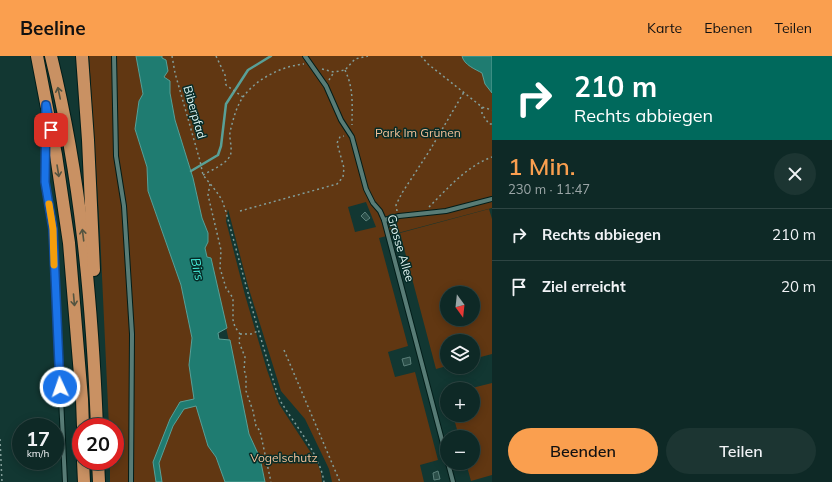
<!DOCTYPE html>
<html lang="de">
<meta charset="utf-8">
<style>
:root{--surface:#0e2926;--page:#1c3532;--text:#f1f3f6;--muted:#9ba6a7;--line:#2e4543;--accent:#fa9f4f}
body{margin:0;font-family:Mulish,sans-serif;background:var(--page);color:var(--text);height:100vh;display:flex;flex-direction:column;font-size:15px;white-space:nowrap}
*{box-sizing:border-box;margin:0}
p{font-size:13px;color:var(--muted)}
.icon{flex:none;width:22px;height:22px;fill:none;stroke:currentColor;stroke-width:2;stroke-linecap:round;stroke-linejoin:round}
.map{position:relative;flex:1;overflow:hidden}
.side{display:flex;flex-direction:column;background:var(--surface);width:340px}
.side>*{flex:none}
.guide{background:#00695c;color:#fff;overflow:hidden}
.needle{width:26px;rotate:165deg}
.controls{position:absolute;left:440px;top:230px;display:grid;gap:8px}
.controls a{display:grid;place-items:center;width:40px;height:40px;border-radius:50%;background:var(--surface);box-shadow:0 2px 10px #0003,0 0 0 1px var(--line);font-size:20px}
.speed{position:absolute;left:12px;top:362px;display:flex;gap:8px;font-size:20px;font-weight:700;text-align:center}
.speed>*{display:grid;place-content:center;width:52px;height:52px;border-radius:50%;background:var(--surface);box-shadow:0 2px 10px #0003,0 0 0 1px var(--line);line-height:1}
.speed small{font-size:10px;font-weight:400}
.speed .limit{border:6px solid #d22;background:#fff;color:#111}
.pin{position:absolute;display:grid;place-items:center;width:34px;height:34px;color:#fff;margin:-17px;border-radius:8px;box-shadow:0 2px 6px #0006}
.me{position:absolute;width:44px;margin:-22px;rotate:357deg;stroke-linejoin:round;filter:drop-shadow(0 0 3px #0008)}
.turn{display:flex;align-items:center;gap:14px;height:84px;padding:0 16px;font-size:18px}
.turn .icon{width:52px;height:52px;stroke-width:2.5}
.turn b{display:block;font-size:28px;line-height:34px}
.round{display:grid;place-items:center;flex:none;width:42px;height:42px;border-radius:21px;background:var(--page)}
.overview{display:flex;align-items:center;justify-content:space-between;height:68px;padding:0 16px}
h1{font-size:24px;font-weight:600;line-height:30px;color:var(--accent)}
.action{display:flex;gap:8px;margin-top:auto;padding:8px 16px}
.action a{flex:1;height:46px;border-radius:24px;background:var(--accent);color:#111;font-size:16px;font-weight:600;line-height:46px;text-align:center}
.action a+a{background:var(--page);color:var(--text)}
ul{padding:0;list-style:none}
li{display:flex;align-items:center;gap:12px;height:52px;padding:0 16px;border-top:1px solid var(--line)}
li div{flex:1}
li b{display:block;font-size:15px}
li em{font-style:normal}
header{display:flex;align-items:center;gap:24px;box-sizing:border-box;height:56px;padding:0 20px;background:var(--accent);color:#111}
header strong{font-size:19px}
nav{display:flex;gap:22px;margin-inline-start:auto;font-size:14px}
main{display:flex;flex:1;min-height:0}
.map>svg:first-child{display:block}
.green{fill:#613712;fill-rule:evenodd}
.water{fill:#1f7c71;stroke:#59a097}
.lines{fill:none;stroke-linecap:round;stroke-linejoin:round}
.stream{stroke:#59a097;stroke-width:2.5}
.building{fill:#2b4f49;stroke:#5b807a}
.service-casing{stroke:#021d19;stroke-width:6}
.motorway-casing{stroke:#021d19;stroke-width:14}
.path{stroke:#839e9a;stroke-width:1.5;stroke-dasharray:2 3;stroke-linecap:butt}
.service{stroke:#587c76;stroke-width:4}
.motorway{stroke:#c99163;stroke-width:12}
.oneway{stroke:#545440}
.route-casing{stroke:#114b97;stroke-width:10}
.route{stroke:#1a73e8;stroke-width:7}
.slow{stroke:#f59e0b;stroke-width:7}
.labels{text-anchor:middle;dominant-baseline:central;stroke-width:3;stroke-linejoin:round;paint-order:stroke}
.street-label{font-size:12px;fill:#e1f4f1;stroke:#062c28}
.park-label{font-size:12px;fill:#f6c198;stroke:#062c28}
.water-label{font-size:13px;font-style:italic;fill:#46ecd9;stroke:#062c28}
</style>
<header>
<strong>Beeline</strong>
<nav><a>Karte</a><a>Ebenen</a><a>Teilen</a></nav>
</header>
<main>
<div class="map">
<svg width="492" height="426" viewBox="0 0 492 426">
<rect width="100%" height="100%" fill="#123732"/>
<g class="green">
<polygon points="89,0 136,0 143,39 139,45 135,73 147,111 148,135 181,229 192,282 189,309 208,390 216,401 225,426 110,426 110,405 115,405 115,371 109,371 100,177"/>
<path d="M162 0H492V152L379 182 408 290 388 296 395 321 415 316 438 404 420 409 424 426H332L329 413 305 363 281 335 248 230 228 153 226 165 245 239 267 314 279 348 317 406 321 417 322 426H265L260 402 249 378 211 202 207 201 205 192 208 177 202 162 193 122 175 64 170 37V25L164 21ZM366 146 376 171 355 176 348 151Z"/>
<path d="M489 153 492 163V298L473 303V285H447V310L436 313 400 177ZM447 237H473V263H447Z"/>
<polygon points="492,327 492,419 471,425 466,407 473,407 473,381 459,381 453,359 473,359 473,333 468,333"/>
</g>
<g class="water">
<polygon points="136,0 162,0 162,2 166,4 168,15 164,21 170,25 170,37 175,64 193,122 202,162 208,177 208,186 205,192 207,201 211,202 227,272 218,277 219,283 230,284 249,378 260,402 265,426 225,426 216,401 208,390 196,350 184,353 173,370 159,407 162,426 156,426 153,406 170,363 180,346 194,343 189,309 192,282 181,229 148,135 147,111 135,73 139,45 143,38"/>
<path d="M462 0H492V37L485 28 482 17C475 13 464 9 462 0Z"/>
</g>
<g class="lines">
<polyline class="stream" points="191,115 218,99 221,90 226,48 248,14 271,0"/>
</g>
<g class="building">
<polygon points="365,156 370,162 366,165 361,160"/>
<polygon points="410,301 411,308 404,310 402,303"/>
<polygon points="438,415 440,423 434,424 433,417"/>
</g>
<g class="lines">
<g class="service-casing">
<g id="service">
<polyline points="114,0 116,100 124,150 132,278 131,426"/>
<polyline points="305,0 326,30 341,64 352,81 366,133 373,147 380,155 384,164 447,403"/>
<polyline points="46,74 45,126 53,173 65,426"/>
<polyline points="384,164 399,160 446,155 492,143"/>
<polyline points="448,407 453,426"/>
</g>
</g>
<g class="motorway-casing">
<g id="motorway">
<polyline points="37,0 56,99 69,187 82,343 83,371"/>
<path d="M51 0C81 122 92 246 97 371"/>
<polyline points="82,0 88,84 94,214"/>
<polyline points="83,405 84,426"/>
<polyline points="98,405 99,426"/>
</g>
</g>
<g class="path">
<path d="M172 0 175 17 200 105 203 119 216 135 222 144 226 156 254 259 277 337 281 346C296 370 320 399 324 426"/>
<polyline points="216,0 225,19 226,29 243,41"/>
<polyline points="421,0 428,8 482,51 492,54"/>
<polyline points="322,13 334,16 345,14 355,3 368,0"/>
<path d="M345 14C354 33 352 49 352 69"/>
<polyline points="329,24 334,16"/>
<polyline points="482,51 482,58 489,68 492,68"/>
<path d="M203 119C211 114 225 109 230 100 233 93 229 83 230 76 233 64 236 51 243 41 256 23 282 10 304 8"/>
<polyline points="210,128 208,139 221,194 220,212 226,232 233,242 233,264 235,271 240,278 239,286 245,301 244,314 246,319 246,335 253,355 256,370 260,375 271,426"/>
<path d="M429 151C448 132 467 110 492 101"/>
<polyline points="240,155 337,128 343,121 344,112 337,87 340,81 344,80"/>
<polyline points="397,155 396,149 402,137 430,94 464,36"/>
<polyline points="240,278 251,278 258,275"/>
<polyline points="284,294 340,426"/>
<polyline points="0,383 2,426"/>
</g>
<use href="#service" class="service"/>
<use href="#motorway" class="motorway"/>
</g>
<defs><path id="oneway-shaft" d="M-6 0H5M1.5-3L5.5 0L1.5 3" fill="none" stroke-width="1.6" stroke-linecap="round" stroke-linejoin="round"/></defs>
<g class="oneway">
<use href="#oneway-shaft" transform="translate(59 37) rotate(-102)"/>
<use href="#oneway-shaft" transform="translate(58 115) rotate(81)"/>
<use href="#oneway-shaft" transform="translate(83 179) rotate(-97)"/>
<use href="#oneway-shaft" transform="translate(74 244) rotate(85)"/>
</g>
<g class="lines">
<g class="route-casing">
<polyline id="route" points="51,74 46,49 45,126 53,173 60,331"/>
</g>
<use href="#route" class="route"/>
<polyline class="slow" points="49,148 53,173 54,209"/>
</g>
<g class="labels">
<g class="street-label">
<text transform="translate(195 56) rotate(74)">Biberpfad</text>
<text transform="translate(401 192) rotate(74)">Grosse Allee</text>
</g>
<g class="park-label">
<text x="418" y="76">Park Im Grünen</text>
<text x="284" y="401">Vogelschutz</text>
</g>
<g class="water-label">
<text transform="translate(198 213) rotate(78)">Birs</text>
</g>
</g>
</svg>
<div class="controls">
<a><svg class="needle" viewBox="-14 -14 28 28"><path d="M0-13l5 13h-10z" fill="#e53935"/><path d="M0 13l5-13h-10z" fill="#9ba6a7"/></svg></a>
<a><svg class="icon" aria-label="layers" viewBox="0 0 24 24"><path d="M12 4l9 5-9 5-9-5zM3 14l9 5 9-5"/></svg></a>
<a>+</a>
<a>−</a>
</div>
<div class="speed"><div>17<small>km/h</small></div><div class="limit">20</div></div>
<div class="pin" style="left:51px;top:74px;background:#d93025"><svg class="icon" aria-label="arrive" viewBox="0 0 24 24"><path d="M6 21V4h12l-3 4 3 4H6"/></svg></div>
<svg class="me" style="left:60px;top:331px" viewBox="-20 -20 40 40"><circle r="17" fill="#1a73e8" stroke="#fff" stroke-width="3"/><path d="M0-11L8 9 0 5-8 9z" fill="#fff"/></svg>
</div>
<section class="side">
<div class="guide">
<div class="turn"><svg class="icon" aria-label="right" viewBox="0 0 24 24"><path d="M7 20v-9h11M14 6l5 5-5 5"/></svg><div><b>210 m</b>Rechts abbiegen</div></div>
</div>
<div class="overview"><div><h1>1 Min.</h1><p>230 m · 11:47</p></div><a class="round"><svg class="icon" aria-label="close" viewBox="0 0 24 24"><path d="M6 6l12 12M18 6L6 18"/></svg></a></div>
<ul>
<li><svg class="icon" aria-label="right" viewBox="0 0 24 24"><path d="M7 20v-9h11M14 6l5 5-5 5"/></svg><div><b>Rechts abbiegen</b></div><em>210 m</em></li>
<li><svg class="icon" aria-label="arrive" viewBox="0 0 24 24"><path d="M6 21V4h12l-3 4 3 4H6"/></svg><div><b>Ziel erreicht</b></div><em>20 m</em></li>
</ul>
<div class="action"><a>Beenden</a><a>Teilen</a></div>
</section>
</main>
